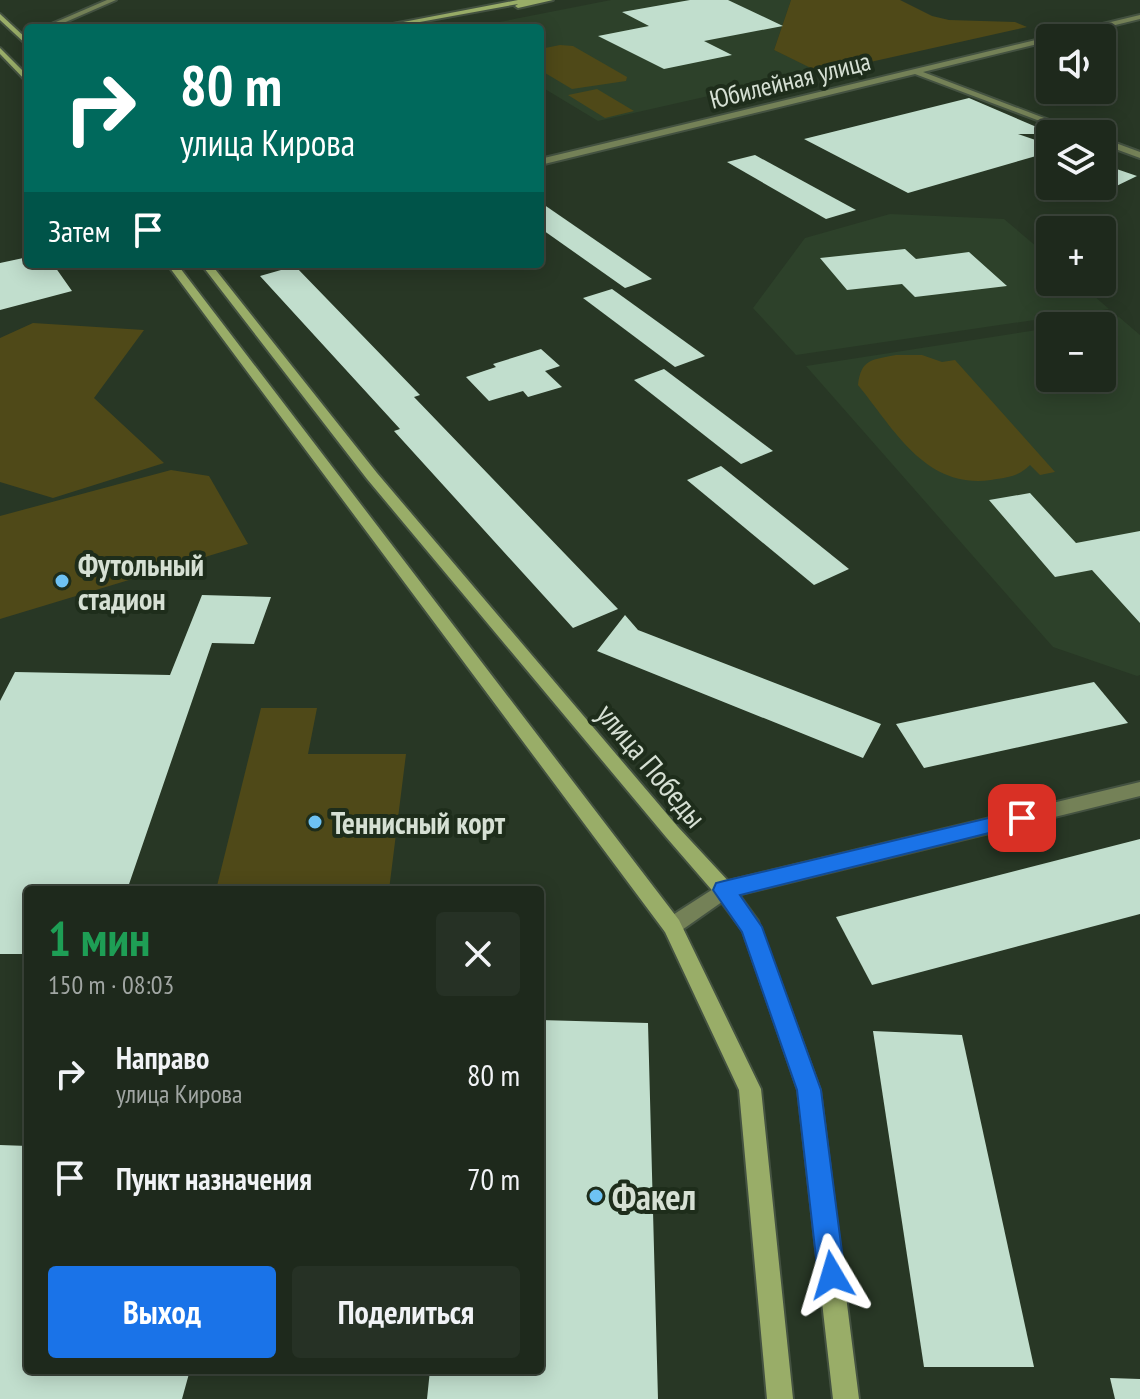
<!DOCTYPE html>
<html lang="ru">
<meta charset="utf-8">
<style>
:root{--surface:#1e291c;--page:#263125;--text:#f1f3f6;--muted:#a1a6a3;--line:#3c453b;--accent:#1a73e8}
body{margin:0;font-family:"PT Sans Narrow",sans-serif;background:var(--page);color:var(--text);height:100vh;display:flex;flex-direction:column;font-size:30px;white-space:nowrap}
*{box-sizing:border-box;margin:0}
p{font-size:26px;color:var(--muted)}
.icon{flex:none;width:44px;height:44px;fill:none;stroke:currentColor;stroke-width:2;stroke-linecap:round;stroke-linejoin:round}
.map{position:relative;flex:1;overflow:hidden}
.side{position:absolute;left:24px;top:886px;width:520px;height:488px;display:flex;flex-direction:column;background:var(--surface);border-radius:8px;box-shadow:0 4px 20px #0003,0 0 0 2px var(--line)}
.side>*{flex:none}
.top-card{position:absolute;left:24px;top:24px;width:520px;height:244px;border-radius:8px;box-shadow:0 4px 20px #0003,0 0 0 2px var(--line);background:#00695c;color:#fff;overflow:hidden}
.buttons{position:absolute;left:1036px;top:24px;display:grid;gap:16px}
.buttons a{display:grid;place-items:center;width:80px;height:80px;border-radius:8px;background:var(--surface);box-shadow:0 4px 20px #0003,0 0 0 2px var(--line);font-size:40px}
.pin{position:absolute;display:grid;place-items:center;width:68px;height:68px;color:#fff;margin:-34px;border-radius:16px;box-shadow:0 4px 12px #0006}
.me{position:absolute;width:88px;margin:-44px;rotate:353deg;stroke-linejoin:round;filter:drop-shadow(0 0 6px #0008)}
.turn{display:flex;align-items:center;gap:28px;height:168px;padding:0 24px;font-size:36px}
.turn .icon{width:104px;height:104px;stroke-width:2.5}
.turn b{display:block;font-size:56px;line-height:68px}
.then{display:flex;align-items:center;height:76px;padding:0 24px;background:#0003;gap:16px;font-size:30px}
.round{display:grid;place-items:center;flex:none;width:84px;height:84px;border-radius:8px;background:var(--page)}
.headline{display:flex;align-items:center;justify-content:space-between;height:136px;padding:0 24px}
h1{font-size:48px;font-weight:700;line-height:60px;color:#1e9e55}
.action{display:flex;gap:16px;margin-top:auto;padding:16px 24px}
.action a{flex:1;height:92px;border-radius:8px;background:var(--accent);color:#fff;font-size:32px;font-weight:700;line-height:92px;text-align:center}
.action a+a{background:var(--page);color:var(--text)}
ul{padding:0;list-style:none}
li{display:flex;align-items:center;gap:24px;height:104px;padding:0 24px}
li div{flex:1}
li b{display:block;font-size:30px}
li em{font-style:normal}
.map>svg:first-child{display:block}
.built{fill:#2d412a}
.green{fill:#4f4918}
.building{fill:#c1decd}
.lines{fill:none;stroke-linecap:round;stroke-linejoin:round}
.street-casing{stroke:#445241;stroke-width:4}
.secondary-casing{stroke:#445241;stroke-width:4}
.street{fill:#748157;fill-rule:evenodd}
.secondary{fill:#99ad68;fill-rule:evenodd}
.route{fill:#1a73e8;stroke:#114b97;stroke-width:2}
.poi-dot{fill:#6ec2f3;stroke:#1e2d1b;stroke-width:3}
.labels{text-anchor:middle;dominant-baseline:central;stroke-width:8;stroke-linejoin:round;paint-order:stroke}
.far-street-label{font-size:26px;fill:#d6e0d4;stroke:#1e2d1b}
.poi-label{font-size:30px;font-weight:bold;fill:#d6e0d4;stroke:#1e2d1b;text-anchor:start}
.street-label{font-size:30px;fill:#d6e0d4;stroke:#1e2d1b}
.near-poi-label{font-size:36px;font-weight:bold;fill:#d6e0d4;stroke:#1e2d1b;text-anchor:start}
</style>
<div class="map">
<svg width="1140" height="1399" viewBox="0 0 1140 1399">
<rect width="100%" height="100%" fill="#283725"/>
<g class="built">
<polygon points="611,0 791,0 774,50 819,71 598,121 540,86 540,28 469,28"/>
<polygon points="890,214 1004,219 1050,258 1050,282 1078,282 1109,309 796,355 753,308 805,238"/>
<polygon points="1119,317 1140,335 1140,675 1137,676 1053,647 806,366 1050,328 1050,378 1102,378 1102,326 1063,326"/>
</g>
<g class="green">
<polygon points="791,0 900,0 932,16 949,20 1015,22 1027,27 821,73 774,50"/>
<polygon points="560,45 573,46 627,77 626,81 572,89 540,70 540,49"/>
<polygon points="597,89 634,111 605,118 568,95"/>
<polygon points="33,323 144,330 94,398 164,463 53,498 0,482 0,338"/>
<path d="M896 355H922L942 362 955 360 1055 472 1040 475 1030 465C1018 477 1008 477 991 480 925 489 894 429 858 385 861 358 873 360 896 355Z"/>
<polygon points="171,470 209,476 248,544 0,619 0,516"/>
<polygon points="261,708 317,708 308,754 406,754 389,890 216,890"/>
</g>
<g class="building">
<polygon points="690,0 728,0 783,26 704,41 732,55 664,69 598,36 649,26 622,12"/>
<polygon points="969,98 1053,134 1018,134 1050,145 1050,152 908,193 804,139"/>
<polygon points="755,155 856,210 826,219 727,162"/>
<polygon points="1102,164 1137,176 1102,193"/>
<polygon points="540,202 652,279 625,288 540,228"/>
<polygon points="905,249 916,259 969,252 1007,286 915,297 902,284 847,290 820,258"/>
<polygon points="28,257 28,264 53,264 72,291 0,310 0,263"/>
<polygon points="295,266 420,395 414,397 618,609 573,628 394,431 400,429 260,276"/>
<polygon points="612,289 705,356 675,367 583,298"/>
<polygon points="541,349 560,366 545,371 562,387 528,397 523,391 489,401 466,377 496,367 493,364"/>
<polygon points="664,369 773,451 741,464 634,380"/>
<polygon points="721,466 849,569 814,585 687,480"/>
<polygon points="1030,493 1076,543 1140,531 1140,623 1092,570 1055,577 989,500"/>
<polygon points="202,595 271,597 254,644 212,643 127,890 28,890 28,954 0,954 0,701 15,672 170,675"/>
<polygon points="625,615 638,630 881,724 863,758 597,651"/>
<polygon points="1094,682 1128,723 924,768 896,724"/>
<polygon points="1140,839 1140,914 872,985 836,917"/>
<polygon points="540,1020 648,1023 658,1399 427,1399 430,1370 540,1370"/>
<polygon points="873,1031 962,1035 1034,1367 924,1367"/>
<polygon points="0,1145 28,1146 28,1370 190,1370 182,1399 0,1399"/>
<polygon points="1110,1378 1140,1379 1140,1399 1115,1399"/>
</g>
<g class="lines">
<g class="street-casing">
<g id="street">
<polygon points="107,0 116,0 52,28 42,28"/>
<polygon points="1140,15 1140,19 1062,38 1050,38 1050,41 923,72 1086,134 1074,134 915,74 540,165 540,159"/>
<polygon points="1102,138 1140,152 1140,158 1102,144"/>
<polygon points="1140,782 1140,796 729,897 679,932 672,934 665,932 662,926 665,920 724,882"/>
</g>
</g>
<g class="secondary-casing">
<g id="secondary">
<polygon points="518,0 553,0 518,8 515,6 518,4 387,28 372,28"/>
<polygon points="0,14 28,40 28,46 0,20"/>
<polygon points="0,48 28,76 28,83 0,54"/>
<polygon points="167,264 177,264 679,920 761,1089 793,1399 767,1399 739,1090 665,932"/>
<polygon points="201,264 211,264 377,473 678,827 731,884 758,921 820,1090 859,1399 833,1399 798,1090 743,931 717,896 666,837 367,479"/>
</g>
</g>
<use href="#street" class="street"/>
<use href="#secondary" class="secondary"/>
</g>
<polygon class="route" points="1022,810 1029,812 1032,818 1029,823 740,895 762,927 821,1090 845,1275 841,1285 832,1289 822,1285 818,1275 797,1090 742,932 713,890 716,883 724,881"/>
<g class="poi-dot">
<circle cx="62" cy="581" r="8"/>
<circle cx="315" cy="822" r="8"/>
<circle cx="596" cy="1196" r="8"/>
</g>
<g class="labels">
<g class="far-street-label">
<text transform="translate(790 80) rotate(-14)">Юбилейная улица</text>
</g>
<g class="poi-label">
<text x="78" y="564">Футольный<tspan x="78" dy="34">стадион</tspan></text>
<text x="331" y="822">Теннисный корт</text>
</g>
<g class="street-label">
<text transform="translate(652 765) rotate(50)">улица Победы</text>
</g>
<g class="near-poi-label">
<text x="612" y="1196">Факел</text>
</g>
</g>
</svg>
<div class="buttons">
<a><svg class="icon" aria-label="sound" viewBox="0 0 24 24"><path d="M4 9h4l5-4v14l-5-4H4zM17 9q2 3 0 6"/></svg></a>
<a><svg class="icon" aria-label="layers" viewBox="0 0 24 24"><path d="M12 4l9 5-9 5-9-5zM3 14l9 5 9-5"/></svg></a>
<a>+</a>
<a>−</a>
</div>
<div class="pin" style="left:1022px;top:818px;background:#d93025"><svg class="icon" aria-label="arrive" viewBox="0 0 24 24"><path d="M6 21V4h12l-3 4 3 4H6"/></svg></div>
<svg class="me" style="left:832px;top:1275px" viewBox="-20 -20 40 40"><path d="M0-17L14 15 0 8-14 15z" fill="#1a73e8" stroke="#fff" stroke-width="4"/></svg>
<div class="top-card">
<div class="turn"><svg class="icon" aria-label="right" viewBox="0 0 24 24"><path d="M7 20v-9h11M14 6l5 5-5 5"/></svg><div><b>80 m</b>улица Кирова</div></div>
<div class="then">Затем<svg class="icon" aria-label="arrive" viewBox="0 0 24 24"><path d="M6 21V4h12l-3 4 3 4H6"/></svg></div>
</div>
<section class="side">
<div class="headline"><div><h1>1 мин</h1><p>150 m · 08:03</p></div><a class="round"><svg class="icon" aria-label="close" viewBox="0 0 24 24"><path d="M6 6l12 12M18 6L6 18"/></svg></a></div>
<ul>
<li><svg class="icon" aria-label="right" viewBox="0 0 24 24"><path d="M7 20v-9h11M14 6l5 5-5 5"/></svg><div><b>Направо</b><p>улица Кирова</p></div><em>80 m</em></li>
<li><svg class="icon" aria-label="arrive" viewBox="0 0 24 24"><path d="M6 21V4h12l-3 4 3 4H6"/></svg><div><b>Пункт назначения</b></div><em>70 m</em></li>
</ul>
<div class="action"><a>Выход</a><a>Поделиться</a></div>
</section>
</div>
